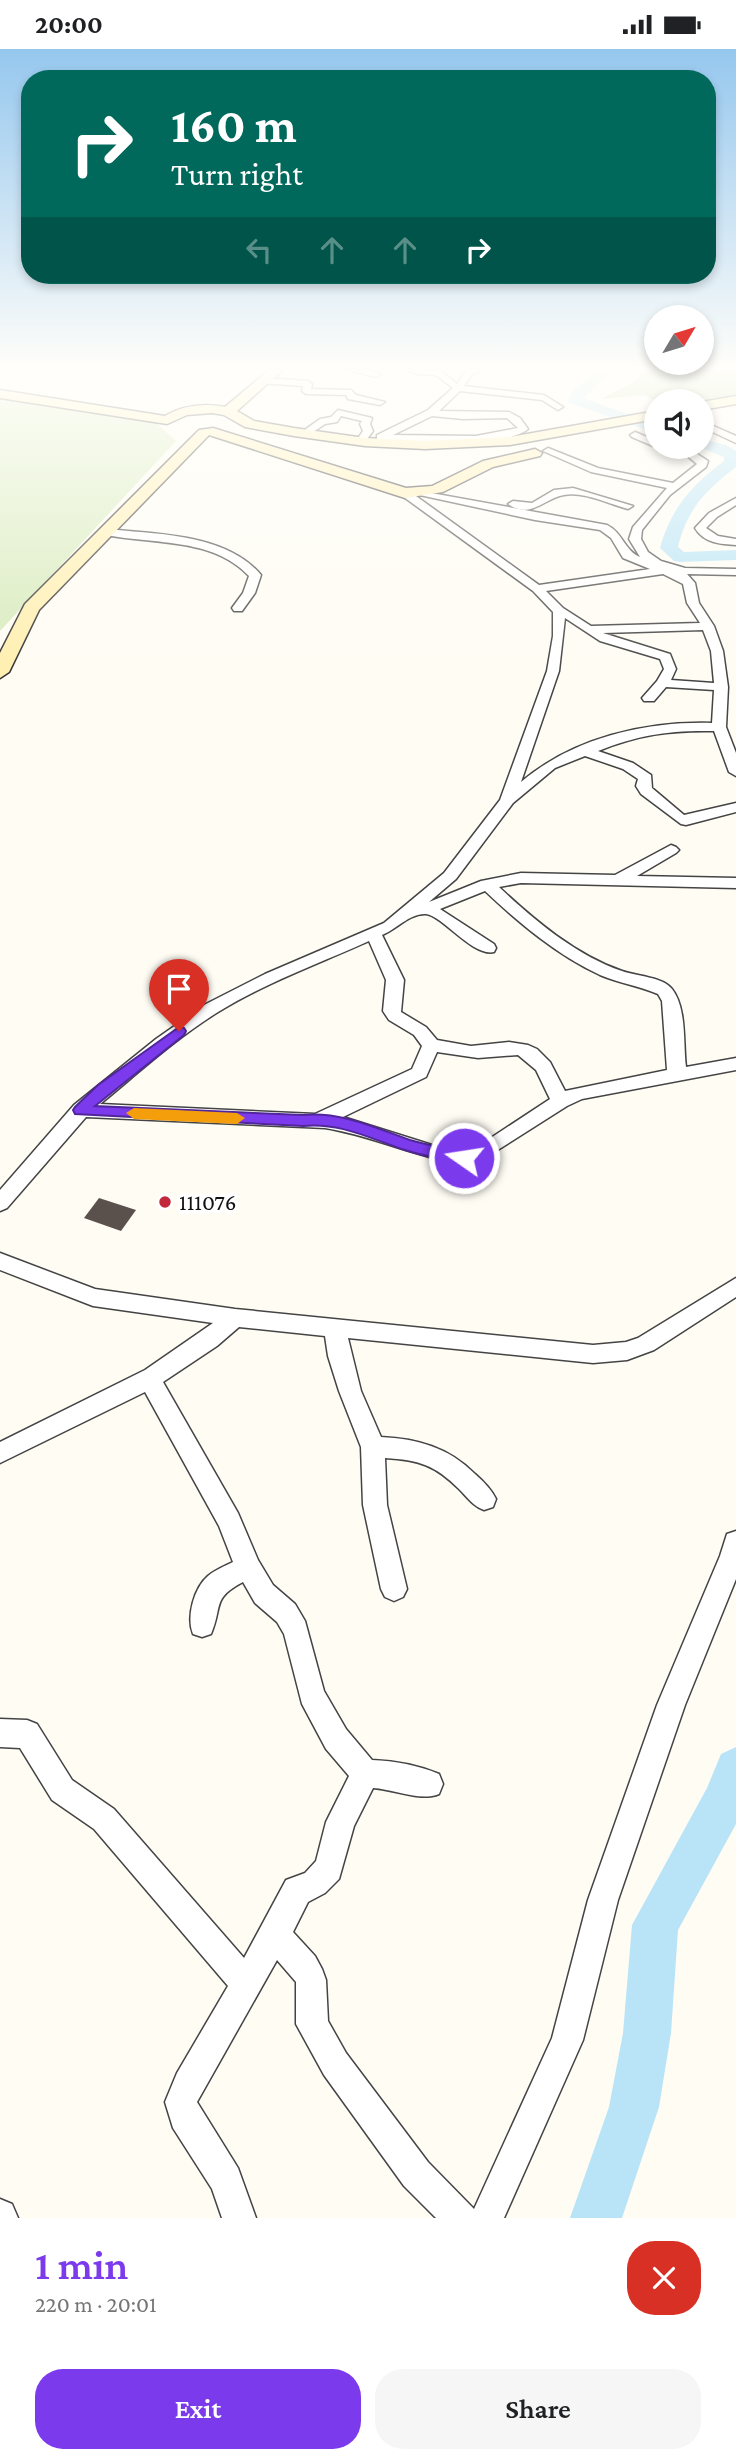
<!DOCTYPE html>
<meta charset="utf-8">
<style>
:root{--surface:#fff;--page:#f6f6f6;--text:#202124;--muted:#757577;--accent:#7c3aed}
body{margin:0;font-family:"Crimson Pro",serif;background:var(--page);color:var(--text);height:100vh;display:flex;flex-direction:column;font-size:26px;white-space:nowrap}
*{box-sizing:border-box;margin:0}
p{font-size:23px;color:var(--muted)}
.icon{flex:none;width:38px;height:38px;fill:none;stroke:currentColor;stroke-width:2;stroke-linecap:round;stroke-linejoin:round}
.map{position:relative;height:2169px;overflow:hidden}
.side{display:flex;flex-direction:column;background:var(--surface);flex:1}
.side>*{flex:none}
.top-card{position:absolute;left:21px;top:21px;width:695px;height:214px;border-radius:28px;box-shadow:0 4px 10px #0003;background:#00695c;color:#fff;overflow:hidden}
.needle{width:46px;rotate:52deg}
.tools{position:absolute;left:644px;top:256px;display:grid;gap:14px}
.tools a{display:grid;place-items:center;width:70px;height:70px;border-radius:50%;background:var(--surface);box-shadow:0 4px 10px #0003;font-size:35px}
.pin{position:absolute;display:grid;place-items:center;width:60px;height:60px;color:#fff;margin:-72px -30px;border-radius:50% 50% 50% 0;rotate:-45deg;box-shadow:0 0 7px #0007}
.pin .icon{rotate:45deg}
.me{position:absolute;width:77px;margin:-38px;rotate:283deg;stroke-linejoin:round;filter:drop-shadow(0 0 5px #0008)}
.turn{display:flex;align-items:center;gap:24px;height:147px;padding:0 35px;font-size:32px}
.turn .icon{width:91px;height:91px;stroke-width:2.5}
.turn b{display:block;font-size:49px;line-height:60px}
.lanes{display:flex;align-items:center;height:66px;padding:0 35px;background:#0003;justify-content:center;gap:35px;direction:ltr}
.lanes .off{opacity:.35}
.round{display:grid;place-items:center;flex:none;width:74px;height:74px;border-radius:28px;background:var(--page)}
.summary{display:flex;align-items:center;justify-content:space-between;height:119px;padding:0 35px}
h1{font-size:42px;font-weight:600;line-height:52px;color:var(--accent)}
.button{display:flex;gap:14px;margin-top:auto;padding:14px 35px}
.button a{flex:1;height:80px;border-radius:28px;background:var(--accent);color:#fff;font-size:28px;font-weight:600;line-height:80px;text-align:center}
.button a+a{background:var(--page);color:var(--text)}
.status{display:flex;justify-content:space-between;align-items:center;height:49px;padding:0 35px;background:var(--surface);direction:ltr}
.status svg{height:19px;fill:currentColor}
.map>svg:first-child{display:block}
.green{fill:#d8ebbd}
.forest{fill:#bedb9c}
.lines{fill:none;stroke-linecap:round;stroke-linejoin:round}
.river{fill:#b9e4f7;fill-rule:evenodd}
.building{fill:#5a514d}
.minor-casing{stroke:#444;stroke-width:3}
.secondary-casing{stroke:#333;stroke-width:3}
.minor{fill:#fff;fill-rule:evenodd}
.secondary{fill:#ffefb0;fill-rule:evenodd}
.route{fill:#7c3aed;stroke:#51269a;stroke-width:2}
.slow{fill:#f59e0b}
.poi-dot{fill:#c2273b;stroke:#fff;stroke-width:2.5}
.labels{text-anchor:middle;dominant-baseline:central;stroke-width:7;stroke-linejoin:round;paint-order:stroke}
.poi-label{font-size:23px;fill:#111;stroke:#fff;text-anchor:start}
</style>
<div class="status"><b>20:00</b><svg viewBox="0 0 49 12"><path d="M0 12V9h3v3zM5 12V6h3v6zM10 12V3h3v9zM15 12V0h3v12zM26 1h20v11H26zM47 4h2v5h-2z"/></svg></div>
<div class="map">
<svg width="736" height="2169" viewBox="0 0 736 2169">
<rect width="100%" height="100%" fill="#fffcf4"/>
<polygon class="green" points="0,349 155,373 176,392 0,582"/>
<polygon class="forest" points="643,321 736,321 736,347 702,353 656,352 644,346 601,350 637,331"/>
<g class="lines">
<g class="river">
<polygon points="598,321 613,321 583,349 656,375 656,384 570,354 568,351 575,340"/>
<path d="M702 390 726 396 736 402V418C706 441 687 460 678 498L684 503 736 501V511L680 513 674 512 660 499C671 459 692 436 724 412V408L697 397H702Z"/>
<polygon points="736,1698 736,1775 678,1881 671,1984 659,2058 622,2169 570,2169 609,2058 623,1984 632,1876 707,1739 721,1705"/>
</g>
</g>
<polygon class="building" points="99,1149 136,1161 121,1182 84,1169"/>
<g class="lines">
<g class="minor-casing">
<g id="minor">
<polygon points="347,321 368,321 381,325 377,328"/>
<path d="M407 321 441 322 457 335 466 321H482L472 325 464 337 544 346 563 358 558 361 542 351 460 342 439 362 509 363 520 369 528 380C501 401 410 396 377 390V386L428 361 453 339 436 326 417 325ZM432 367 463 370 507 369 518 379 476 387 393 386Z"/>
<polygon points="264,329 308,332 312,335 311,340 351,341 356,346 385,353 380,356 348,350 346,346 306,345 302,342 303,337 261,334 261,330"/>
<polygon points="338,361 372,369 370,375 373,382 364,394 356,392 363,382 360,375 362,372 341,367 337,373 325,375 307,387 299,385 320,370 331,368"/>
<polygon points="702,372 736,387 736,394 702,378"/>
<polygon points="635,383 656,392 656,397 659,397 653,397 632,388 630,386"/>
<path d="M661 397 691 401 708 412 706 418 670 446 642 481 641 490 648 503 661 512 685 519 736 520V526L687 525 695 534 699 554 714 577 723 602 728 638 726 678 736 704V727L729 723 714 682C670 681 638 686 598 702L633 714 651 726 652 739 684 766 736 754V763L686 776 681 775 641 745 636 737 638 730 623 720 585 707 555 719 513 754 456 830 429 853 481 832 521 824 615 826 671 796 676 798 679 801 676 804 637 827 736 829V839L521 834 499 838C534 871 576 906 622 922 636 927 663 928 672 940 687 959 683 995 686 1018L736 1009V1021L582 1050 567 1057 474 1116C422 1112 376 1087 325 1079L86 1068 7 1159 0 1162V1141L74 1056 156 990 206 955 265 925 384 874 444 824 500 751 547 622 553 587V563L533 542 401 446V442H409L539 536 650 520 623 509 611 489 600 481 535 471 415 445 420 442 607 476C622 483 625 502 640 508L629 490 633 478 667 439 591 423 543 402 548 399 598 419 673 434 697 415 685 405ZM663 525 683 535 687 554 700 574 591 577 563 559 546 542ZM565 569 600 592 660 610 664 620 657 632 642 649 644 652H654L666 638 714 641 712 674C645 672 573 689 521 733L559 622ZM703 581 711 602 714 634 671 631 676 620 670 605 603 584ZM485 842C519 874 557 906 600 926 619 934 639 937 658 945L662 952 667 1021 565 1042 550 1013 537 1000 528 996 509 993 471 997 437 991 426 978 401 963 404 931 382 886C397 880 410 864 426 865 443 867 473 908 494 903L496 899 494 895 440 860ZM369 892 386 931 383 962 389 971 414 986 422 997 412 1020 315 1065 100 1055C138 1024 176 989 218 963 265 934 318 915 369 892ZM437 1003 478 1009 518 1006 536 1021 550 1050 471 1102 432 1096 343 1068 426 1028Z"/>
<path d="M573 439 633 457 628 460C609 455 583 442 564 446 544 449 531 471 508 455L513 452 532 454 554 441Z"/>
<path d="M736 449V456L717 468 706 479 718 487 736 490V496C720 495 704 494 695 479L709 464Z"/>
<path d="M105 480C155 485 226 484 261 526L255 544 242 562H234L232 559 243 544 249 527C211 487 150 496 101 485V481Z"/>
<path d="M0 1204 95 1240 235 1260 593 1296 626 1293 638 1289 736 1229V1248L654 1301 627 1311 593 1314 348 1289 361 1342 381 1388C418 1390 448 1398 475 1425 483 1432 491 1440 496 1450L493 1458 484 1461C473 1457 467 1448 459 1440 435 1416 419 1411 385 1409L387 1456 407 1540 403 1548 394 1552 385 1548 381 1540 363 1456 361 1398 339 1342 328 1307 325 1287 239 1278 217 1297 163 1333 238 1464 258 1511 273 1536 295 1555 305 1572 324 1642 346 1680 372 1711C395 1712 418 1716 439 1725L443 1735 439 1745C420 1753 393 1740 373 1739L354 1777 339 1830 325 1844 308 1853 293 1883 315 1907 322 1920 326 1931 328 1972 346 2004 428 2113 474 2160 552 1989 588 1851 657 1656 720 1507 727 1485 736 1482V1530L685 1656 618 1851 583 1991 504 2169H436L404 2137 324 2026 296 1975V1933L277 1911 197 2053 238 2119 256 2169H222L212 2140 173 2079 165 2053 177 2024 228 1937 94 1780 52 1751 20 1699 0 1698V1670L27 1671 37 1675 72 1731 114 1760 244 1909 286 1831 305 1824 316 1812 326 1773 349 1727 326 1700 302 1655 284 1585 277 1573 255 1554 243 1533C211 1550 223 1557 211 1585L202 1588 193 1585C186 1568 194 1539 208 1527 215 1521 225 1517 233 1513L219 1477 145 1343 0 1414V1393L145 1321 213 1274 93 1257 0 1221Z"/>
<polygon points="0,2150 12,2155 18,2169 0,2169"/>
</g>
</g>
<g class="secondary-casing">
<g id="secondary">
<path d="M269 321H283L237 362 254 372 294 379 365 389 425 392 510 388 656 362V370L510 396 425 400 365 397 294 387 245 378 224 366 212 364 187 366 167 375 0 349V341L165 367C184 356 204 354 225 358Z"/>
<polygon points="736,347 736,355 702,361 702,353"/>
<polygon points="213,379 406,439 432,437 483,412 535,400 542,404 540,407 493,418 443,443 405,449 209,386 39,561 9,623 0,629 0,604 25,555 199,381"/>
</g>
</g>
<use href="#minor" class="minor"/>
<use href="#secondary" class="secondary"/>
</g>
<linearGradient id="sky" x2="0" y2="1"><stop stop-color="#95c7ee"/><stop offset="0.51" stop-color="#fffefa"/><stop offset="1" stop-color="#fffefa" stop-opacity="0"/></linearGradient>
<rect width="736" height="625" fill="url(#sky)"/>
<path class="route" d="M179 978 184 979 186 982 184 986 95 1057 303 1066C341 1062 375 1079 410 1091 430 1097 451 1099 470 1105L473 1109 464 1115C445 1111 424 1107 405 1101 371 1090 340 1073 303 1077L75 1065 73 1061 75 1058 98 1036Z"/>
<polygon class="slow" points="134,1059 237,1064 245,1069 237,1075 134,1070 126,1064"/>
<circle class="poi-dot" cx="165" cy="1153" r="7"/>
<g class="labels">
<g class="poi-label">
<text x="179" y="1153">111076</text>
</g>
</g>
</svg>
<div class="tools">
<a><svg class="needle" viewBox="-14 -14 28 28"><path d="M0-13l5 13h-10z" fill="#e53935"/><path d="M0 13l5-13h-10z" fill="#757577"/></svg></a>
<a><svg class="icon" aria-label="sound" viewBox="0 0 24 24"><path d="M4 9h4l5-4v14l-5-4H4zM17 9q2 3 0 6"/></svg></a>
</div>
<div class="pin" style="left:179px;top:982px;background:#d93025"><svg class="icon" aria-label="arrive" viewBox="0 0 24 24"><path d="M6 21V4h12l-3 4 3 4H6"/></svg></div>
<svg class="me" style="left:464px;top:1109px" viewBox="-20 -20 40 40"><circle r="17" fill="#7c3aed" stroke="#fff" stroke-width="3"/><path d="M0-11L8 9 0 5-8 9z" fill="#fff"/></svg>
<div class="top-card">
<div class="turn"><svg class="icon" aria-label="right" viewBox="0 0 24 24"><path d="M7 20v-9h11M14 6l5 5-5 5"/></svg><div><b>160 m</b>Turn right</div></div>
<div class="lanes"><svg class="icon off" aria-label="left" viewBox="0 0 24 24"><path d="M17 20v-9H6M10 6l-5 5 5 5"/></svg><svg class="icon off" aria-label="ahead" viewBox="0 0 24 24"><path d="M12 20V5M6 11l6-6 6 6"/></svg><svg class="icon off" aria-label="ahead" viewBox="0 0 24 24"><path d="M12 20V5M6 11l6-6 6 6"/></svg><svg class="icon" aria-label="right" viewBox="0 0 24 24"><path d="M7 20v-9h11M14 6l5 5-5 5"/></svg></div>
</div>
</div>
<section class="side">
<div class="summary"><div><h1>1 min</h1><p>220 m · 20:01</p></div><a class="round" style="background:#d93025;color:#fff"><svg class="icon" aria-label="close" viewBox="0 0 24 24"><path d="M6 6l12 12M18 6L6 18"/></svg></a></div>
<div class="button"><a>Exit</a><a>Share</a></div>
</section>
